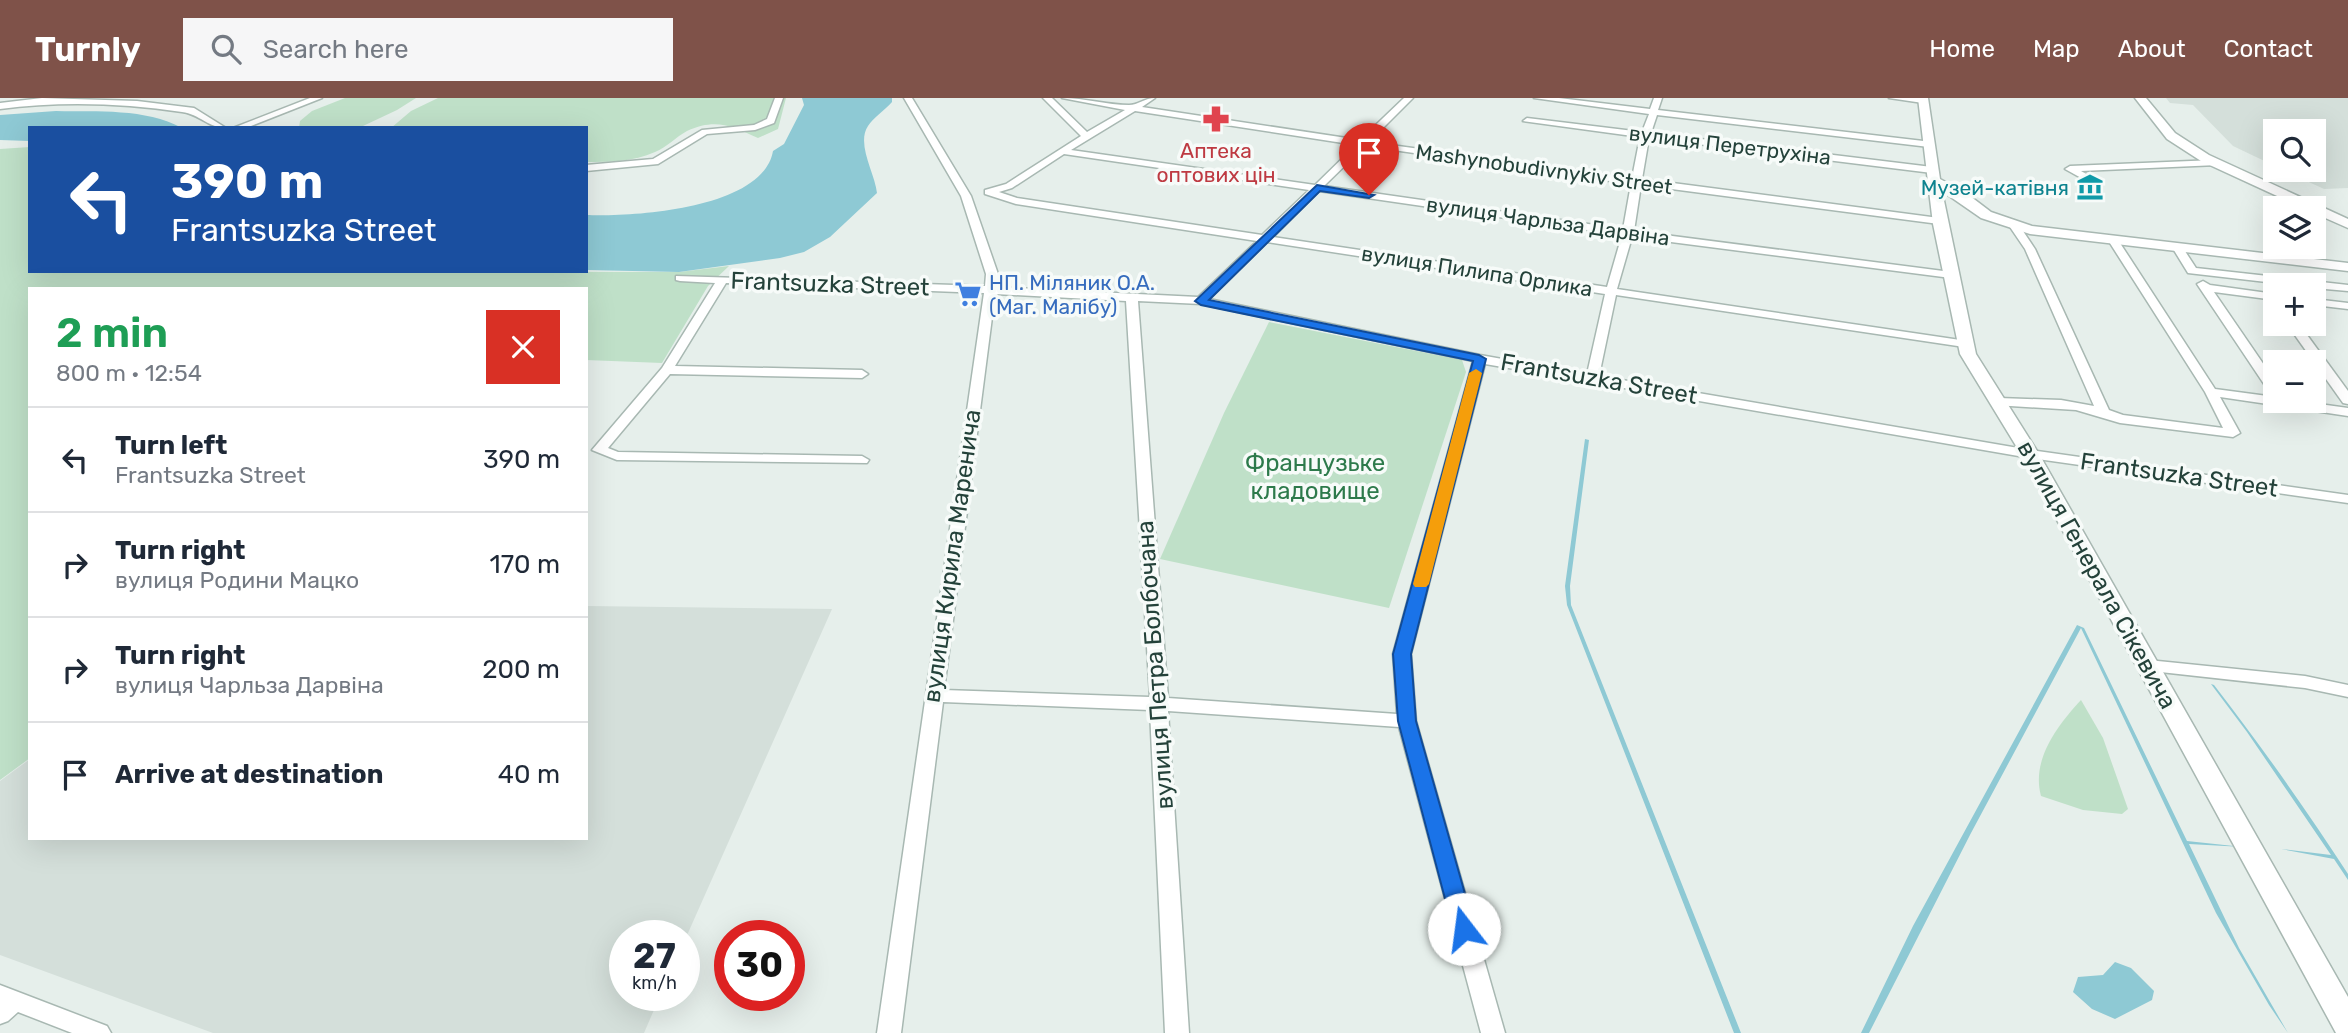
<!DOCTYPE html>
<meta charset="utf-8">
<style>
:root{--surface:#fff;--page:#f6f6f7;--text:#1f2937;--muted:#747a83;--line:#e0e1e3;--accent:#7f5249}
body{margin:0;font-family:Rubik,sans-serif;background:var(--page);color:var(--text);height:100vh;display:flex;flex-direction:column;font-size:26px;white-space:nowrap}
*{box-sizing:border-box;margin:0}
p{font-size:23px;color:var(--muted)}
.icon{flex:none;width:38px;height:38px;fill:none;stroke:currentColor;stroke-width:2;stroke-linecap:round;stroke-linejoin:round}
.map{position:relative;flex:1;overflow:hidden}
.side{position:absolute;left:28px;top:189px;width:560px;height:553px;display:flex;flex-direction:column;background:var(--surface);border-radius:0px;box-shadow:0 7px 28px #0002}
.side>*{flex:none}
.guide{position:absolute;left:28px;top:28px;width:560px;height:147px;border-radius:0px;box-shadow:0 7px 28px #0002;background:#1a4fa0;color:#fff;overflow:hidden}
.fabs{position:absolute;left:2263px;top:21px;display:grid;gap:14px}
.fabs a{display:grid;place-items:center;width:63px;height:63px;border-radius:0px;background:var(--surface);box-shadow:0 7px 28px #0002;font-size:35px}
.speed{position:absolute;left:609px;top:822px;display:flex;gap:14px;font-size:35px;font-weight:700;text-align:center}
.speed>*{display:grid;place-content:center;width:91px;height:91px;border-radius:50%;background:var(--surface);box-shadow:0 7px 28px #0002;line-height:1}
.speed small{font-size:18px;font-weight:400}
.speed .limit{border:10px solid #d22;background:#fff;color:#111}
.pin{position:absolute;display:grid;place-items:center;width:60px;height:60px;color:#fff;margin:-72px -30px;border-radius:50% 50% 50% 0;rotate:-45deg;box-shadow:0 0 7px #0007}
.pin .icon{rotate:45deg}
.me{position:absolute;width:77px;margin:-38px;rotate:345deg;stroke-linejoin:round;filter:drop-shadow(0 0 5px #0008)}
.turn{display:flex;align-items:center;gap:24px;height:147px;padding:0 28px;font-size:32px}
.turn .icon{width:91px;height:91px;stroke-width:2.5}
.turn b{display:block;font-size:49px;line-height:60px}
.round{display:grid;place-items:center;flex:none;width:74px;height:74px;border-radius:0px;background:var(--page)}
.summary{display:flex;align-items:center;justify-content:space-between;height:119px;padding:0 28px}
h1{font-size:42px;font-weight:600;line-height:52px;color:#1e9e55}
ul{padding:0;list-style:none}
li{display:flex;align-items:center;gap:21px;height:105px;padding:0 28px;border-top:2px solid var(--line)}
li div{flex:1}
li b{display:block;font-size:26px}
li em{font-style:normal}
header{display:flex;align-items:center;gap:42px;box-sizing:border-box;height:98px;padding:0 35px;background:var(--accent);color:#fff}
header strong{font-size:33px}
nav{display:flex;gap:38px;margin-inline-start:auto;font-size:24px}
.search{width:490px;height:63px;background:var(--page);display:flex;align-items:center;gap:18px;box-sizing:border-box;padding:0 24px;border-radius:0px;color:var(--muted);font-size:26px}
.map>svg:first-child{display:block}
.built{fill:#d4dfda}
.green{fill:#bfe0c8}
.water{fill:#8ec9d4}
.lines{fill:none;stroke-linecap:round;stroke-linejoin:round}
.minor-casing{stroke:#a8b8b2;stroke-width:3}
.tertiary-casing{stroke:#a8b8b2;stroke-width:3}
.minor{fill:#fff;fill-rule:evenodd}
.tertiary{fill:#fff;fill-rule:evenodd}
.route{fill:#1a73e8;stroke:#114b97;stroke-width:2}
.slow{fill:#f59e0b}
.labels{text-anchor:middle;dominant-baseline:central;stroke-width:7;stroke-linejoin:round;paint-order:stroke}
.far-street-label{font-size:21px;fill:#24423a;stroke:#f7fbf9}
.far-health-label{font-size:21px;fill:#be3a42;stroke:#f7fbf9}
.far-culture-label{font-size:21px;fill:#0d838f;stroke:#f7fbf9;text-anchor:end}
.far-shop-label{font-size:21px;fill:#366cbe;stroke:#f7fbf9;text-anchor:start}
.street-label{font-size:24px;fill:#24423a;stroke:#f7fbf9}
.park-label{font-size:24px;fill:#2d7a4b;stroke:#f7fbf9}
</style>
<header>
<strong>Turnly</strong>
<div class="search"><svg class="icon" aria-label="search" viewBox="0 0 24 24"><circle cx="10" cy="10" r="6"/><path d="M15 15l6 6"/></svg>Search here</div>
<nav><a>Home</a><a>Map</a><a>About</a><a>Contact</a></nav>
</header>
<div class="map">
<svg width="2348" height="935" viewBox="0 0 2348 935">
<rect width="100%" height="100%" fill="#e6efeb"/>
<g class="built">
<polygon points="2166,0 2348,0 2348,90 2324,91 2283,72 2314,72 2314,33 2275,33 2275,68 2233,48 2193,7 2170,5"/>
<polygon points="586,506 588,508 832,511 684,844 684,838 625,838 625,898 660,898 644,935 213,935 0,857 0,683 30,661 30,740 586,740"/>
</g>
<g class="green">
<polygon points="345,0 416,0 397,12 363,28 299,30 300,23 312,13"/>
<path d="M438 0H786L778 31 758 40C731 28 716 20 687 33 676 39 667 49 655 54 633 64 610 64 586 64V30H391L411 13Z"/>
<polygon points="30,49 30,173 679,174 729,168 708,188 662,265 586,262 586,191 30,191 30,660 0,682 0,51"/>
<polygon points="1269,224 1462,262 1466,274 1389,510 1160,461 1224,315"/>
<path d="M2081 602 2103 640 2128 711 2122 716 2083 712 2041 698C2031 661 2058 627 2081 602Z"/>
</g>
<g class="water">
<path d="M802 0H892V4C885 12 873 20 868 28 856 46 875 75 877 95L830 139 804 154 780 160 679 174 586 172V117C633 119 763 111 773 53L784 46 804 7Z"/>
<path d="M56 13C98 14 145 10 182 30H30V43L0 42V17Z"/>
<polygon points="1585,341 1589,342 1570,488 1571,507 1741,935 1734,935 1567,507 1565,488"/>
<polygon points="2077,527 2084,530 2187,743 2243,749 2189,746 2239,850 2288,935 2269,907 2216,815 2081,530 1971,735 1869,935 1861,935 1913,828"/>
<path d="M2211 586 2214 587C2261 648 2306 711 2348 776V782L2334 761 2281 751 2331 757 2247 634Z"/>
<polygon points="2115,864 2131,870 2154,893 2152,902 2115,921 2092,911 2073,894 2078,879 2103,877"/>
</g>
<g class="lines">
<g class="minor-casing">
<g id="minor">
<path d="M42 0 137 3 194 10 226 30C209 30 199 16 182 14 122 5 60 3 0 11V5Z"/>
<polygon points="310,0 322,0 246,30 233,30"/>
<polygon points="775,0 783,0 774,25 755,32 707,36 658,66 586,73 586,67 653,61 702,32 754,27 767,21"/>
<path d="M904 0H912L971 98 998 176 996 189 1198 199 1257 143 1016 106 985 96V92L1006 86 1081 38 1043 0H1052L1087 34 1125 12 1062 0C1085 0 1107 7 1129 7 1138 7 1145 0 1155 0L1142 9 1360 42 1404 0H1413L1369 44 1632 80 1640 39 1523 23 1527 20 1642 34 1649 16 1534 0H1559L1650 11 1654 0H1662L1658 12 1932 44 1933 46 1929 49 1657 17 1651 35 1932 69 1937 72 1932 75 1649 40 1642 81 1939 120 1944 123 1939 126 1641 87 1634 133 1951 174 1957 177 1951 180 1632 139 1617 191 1967 243 1973 247 1971 250 1616 197 1599 278 2030 352 2348 397V405L2030 360 1485 266 1411 556 1416 623 1505 935H1481L1399 629 1168 613 1189 935H1165L1150 612 943 604 901 935H877L984 195 726 185 675 268 862 272 868 276 862 280 670 276 608 350 618 354 862 358 869 362 867 365 617 362 592 352 662 270 715 185 680 183 676 182V178L985 188 986 176 961 98ZM1135 13 1356 47 1315 87 1071 52ZM1365 48 1631 86 1623 131 1324 88ZM1064 56 1309 92 1262 137 1017 100 999 94 1012 90ZM1319 93 1622 137 1607 189 1273 139ZM1267 144 1605 196 1587 276 1480 257 1209 201ZM995 196 1126 203 1150 599 944 592ZM1138 203 1201 206 1473 263 1393 556 1397 616 1168 600Z"/>
<polygon points="1889,0 1918,0 1927,3 1923,5"/>
<polygon points="2215,62 2218,63 2218,67 2081,73 2095,81 2097,83 2092,86 2065,71 2070,68"/>
<polygon points="2011,127 2019,127 2035,151 2109,312 2123,317 2223,330 2205,294 2108,142 2113,139 2118,142 2215,291 2275,299 2275,303 2298,303 2348,310 2348,318 2220,299 2240,335 2233,339 2120,325 2076,312 1994,307 1992,304 1999,300 2061,302 2094,308 2025,151 2010,129"/>
<polygon points="2173,147 2181,147 2196,170 2348,187 2348,193 2314,190 2314,187 2292,187 2188,175 2172,149"/>
<polygon points="2203,183 2210,187 2275,196 2275,202 2214,194 2275,283 2275,296 2270,295 2197,186"/>
<polygon points="2314,201 2348,205 2348,211 2314,207"/>
<polygon points="2287,226 2299,226 2348,293 2348,306 2343,305"/>
<polygon points="2148,562 2305,578 2348,587 2348,599 2305,590 2142,572 2139,568 2142,564"/>
<polygon points="0,887 107,928 111,935 72,935 18,914 8,923 0,926"/>
</g>
</g>
<g class="tertiary-casing">
<g id="tertiary">
<polygon points="1918,0 1928,0 1940,81 1966,95 1991,114 2032,128 2348,165 2348,173 2030,136 1981,120 1942,93 1976,256 2039,356 2348,899 2348,935 2336,935 2021,356 1960,256 1933,126"/>
<polygon points="2135,0 2146,0 2175,35 2209,57 2348,121 2348,130 2314,115 2314,110 2303,110 2201,63 2167,41"/>
</g>
</g>
<use href="#minor" class="minor"/>
<use href="#tertiary" class="tertiary"/>
</g>
<polygon class="route" points="1317,87 1374,97 1369,100 1320,93 1209,202 1479,257 1486,261 1411,556 1416,623 1475,831 1472,837 1464,840 1456,837 1453,831 1398,623 1393,556 1473,263 1201,207 1195,203"/>
<polygon class="slow" points="1476,271 1482,275 1429,486 1426,489 1415,489 1413,486 1469,275"/>
<defs>
<g id="pharmacy-bare" transform="scale(2.1)"><path d="M-2-6h4v4h4v4h-4v4h-4v-4h-4v-4h4Z" fill="#e0444e" stroke="#f7fbf9" stroke-width="2.5" paint-order="stroke"/></g>
<g id="museum-bare" transform="scale(2.1)"><path d="M0-6L6-3V-2H-6V-3ZM-5-1h2V3h-2ZM-1-1h2V3h-2ZM3-1h2V3H3ZM-6 4H6V6H-6Z" fill="#0f9aa8" stroke="#f7fbf9" stroke-width="2.5" paint-order="stroke"/></g>
<g id="supermarket-bare" transform="scale(2.1)"><path d="M-6-5.5h2.5l.6 2H6L4.5 2H-2.5L-4.4-4H-6ZM-1.5 3.2a1.3 1.3 0 1 0 .1 0ZM3 3.2a1.3 1.3 0 1 0 .1 0Z" fill="#3f7fe0" stroke="#f7fbf9" stroke-width="2.5" paint-order="stroke"/></g>
</defs>
<g fill-rule="evenodd">
<use href="#pharmacy-bare" x="1216" y="21"/>
<use href="#museum-bare" x="2090" y="89"/>
<use href="#supermarket-bare" x="968" y="196"/>
</g>
<g class="labels">
<g class="far-street-label">
<text transform="translate(1730 47) rotate(7)">вулиця Перетрухіна</text>
<text transform="translate(1544 71) rotate(8)">Mashynobudivnykiv Street</text>
<text transform="translate(1548 123) rotate(8)">вулиця Чарльза Дарвіна</text>
<text transform="translate(1477 173) rotate(9)">вулиця Пилипа Орлика</text>
</g>
<g class="far-health-label">
<text x="1216" y="52">Аптека<tspan x="1216" dy="24">оптових цін</tspan></text>
</g>
<g class="far-culture-label">
<text x="2069" y="89">Музей-катівня</text>
</g>
<g class="far-shop-label">
<text x="989" y="184">НП. Міляник О.А.<tspan x="989" dy="24">(Маг. Малібу)</tspan></text>
</g>
<g class="street-label">
<text transform="translate(830 186) rotate(2)">Frantsuzka Street</text>
<text transform="translate(1599 281) rotate(10)">Frantsuzka Street</text>
<text transform="translate(2179 377) rotate(8)">Frantsuzka Street</text>
<text transform="translate(952 458) rotate(-82)">вулиця Кирила Маренича</text>
<text transform="translate(2097 477) rotate(61)">вулиця Генерала Сікевича</text>
<text transform="translate(1155 567) rotate(-94)">вулиця Петра Болбочана</text>
</g>
<g class="park-label">
<text x="1315" y="365">Французьке<tspan x="1315" dy="28">кладовище</tspan></text>
</g>
</g>
</svg>
<div class="fabs">
<a><svg class="icon" aria-label="search" viewBox="0 0 24 24"><circle cx="10" cy="10" r="6"/><path d="M15 15l6 6"/></svg></a>
<a><svg class="icon" aria-label="layers" viewBox="0 0 24 24"><path d="M12 4l9 5-9 5-9-5zM3 14l9 5 9-5"/></svg></a>
<a>+</a>
<a>−</a>
</div>
<div class="speed"><div>27<small>km/h</small></div><div class="limit">30</div></div>
<div class="pin" style="left:1369px;top:97px;background:#d93025"><svg class="icon" aria-label="arrive" viewBox="0 0 24 24"><path d="M6 21V4h12l-3 4 3 4H6"/></svg></div>
<svg class="me" style="left:1464px;top:831px" viewBox="-20 -20 40 40"><circle r="19" fill="#fff"/><path d="M0-13L10 11 0 6-10 11z" fill="#1a73e8"/></svg>
<div class="guide">
<div class="turn"><svg class="icon" aria-label="left" viewBox="0 0 24 24"><path d="M17 20v-9H6M10 6l-5 5 5 5"/></svg><div><b>390 m</b>Frantsuzka Street</div></div>
</div>
<section class="side">
<div class="summary"><div><h1>2 min</h1><p>800 m · 12:54</p></div><a class="round" style="background:#d93025;color:#fff"><svg class="icon" aria-label="close" viewBox="0 0 24 24"><path d="M6 6l12 12M18 6L6 18"/></svg></a></div>
<ul>
<li><svg class="icon" aria-label="left" viewBox="0 0 24 24"><path d="M17 20v-9H6M10 6l-5 5 5 5"/></svg><div><b>Turn left</b><p>Frantsuzka Street</p></div><em>390 m</em></li>
<li><svg class="icon" aria-label="right" viewBox="0 0 24 24"><path d="M7 20v-9h11M14 6l5 5-5 5"/></svg><div><b>Turn right</b><p>вулиця Родини Мацко</p></div><em>170 m</em></li>
<li><svg class="icon" aria-label="right" viewBox="0 0 24 24"><path d="M7 20v-9h11M14 6l5 5-5 5"/></svg><div><b>Turn right</b><p>вулиця Чарльза Дарвіна</p></div><em>200 m</em></li>
<li><svg class="icon" aria-label="arrive" viewBox="0 0 24 24"><path d="M6 21V4h12l-3 4 3 4H6"/></svg><div><b>Arrive at destination</b></div><em>40 m</em></li>
</ul>
</section>
</div>
